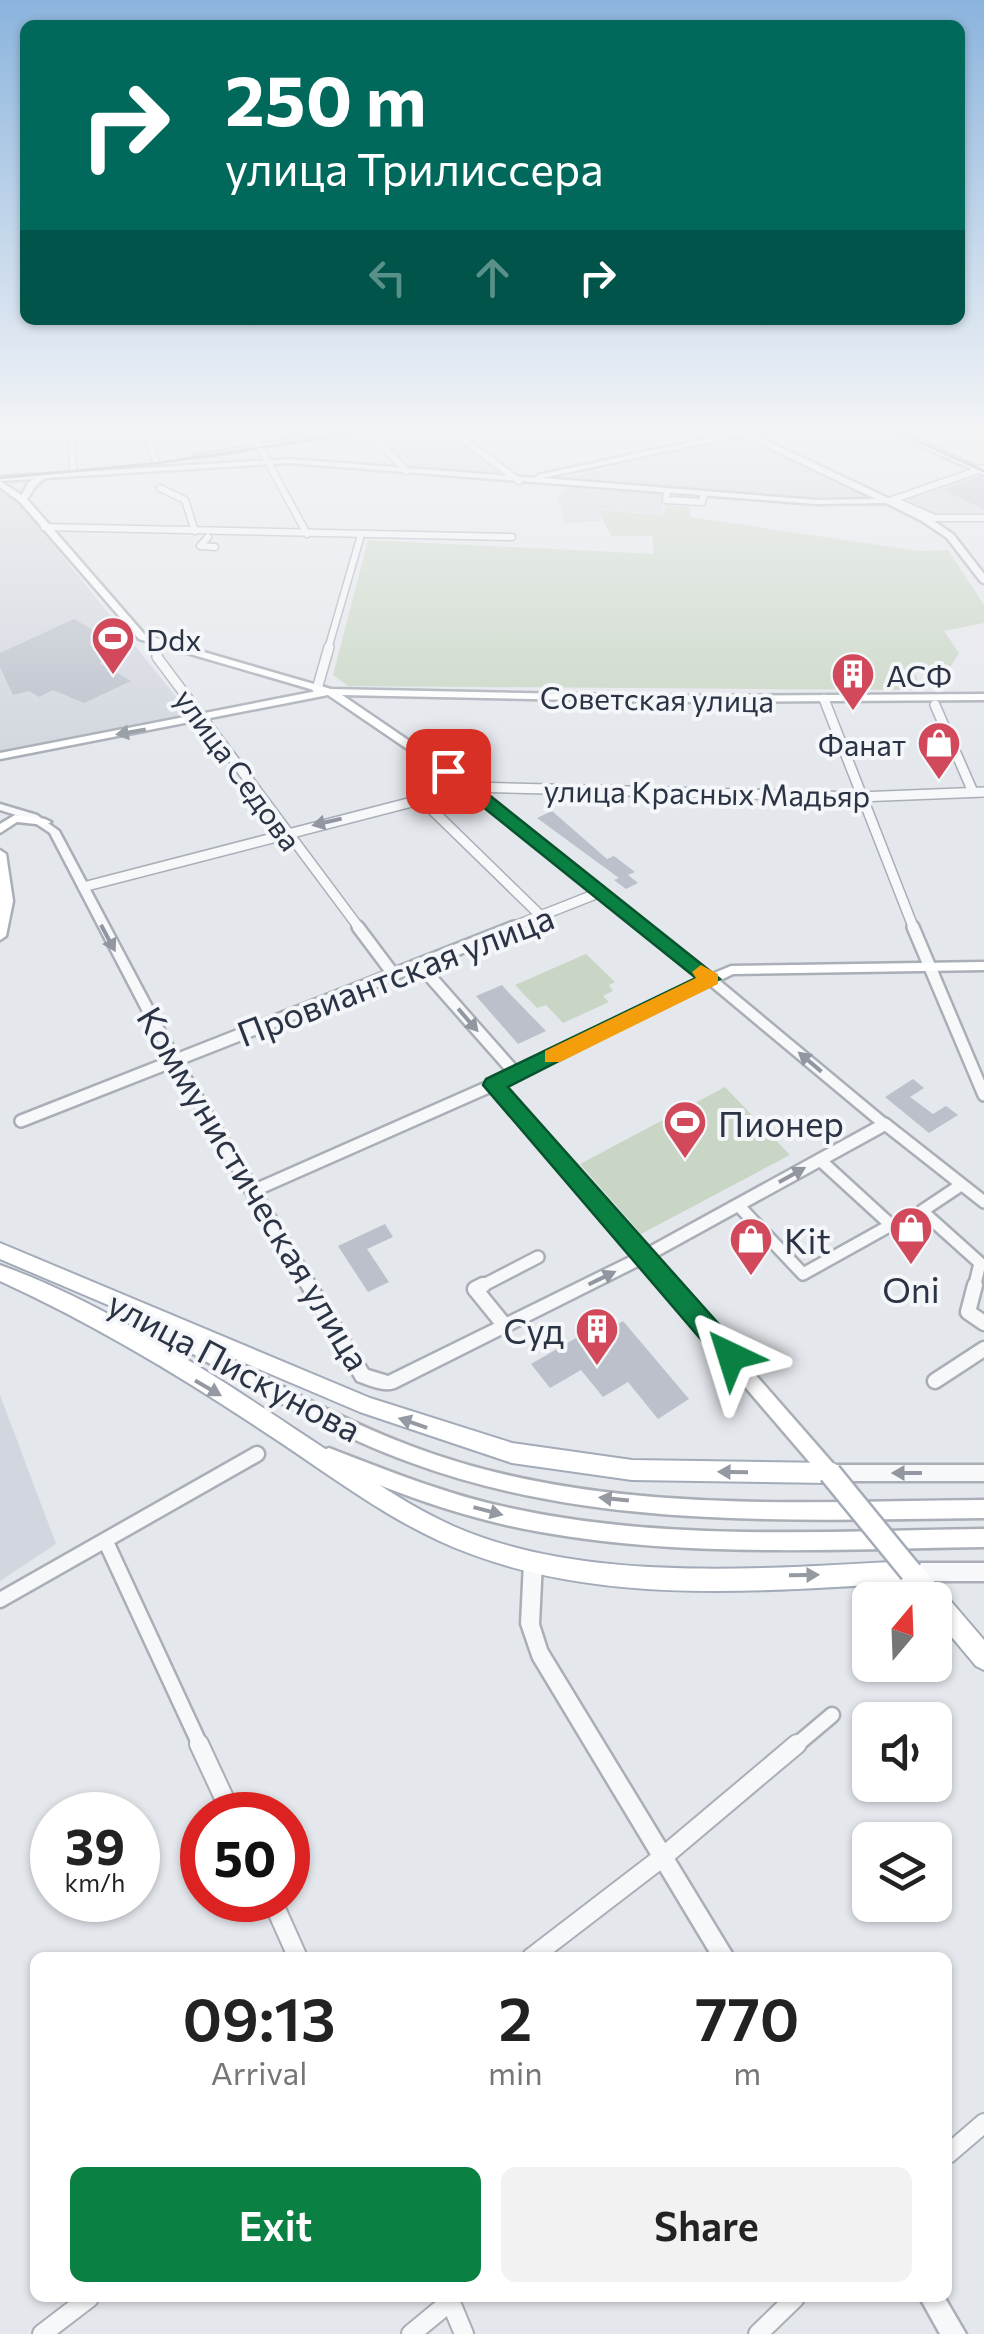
<!DOCTYPE html>
<meta charset="utf-8">
<style>
:root{--surface:#fff;--page:#f2f2f2;--text:#222;--muted:#767676;--accent:#0b8043}
body{margin:0;font-family:Commissioner,sans-serif;background:var(--page);color:var(--text);height:100vh;display:flex;flex-direction:column;font-size:38px;white-space:nowrap}
*{box-sizing:border-box;margin:0}
p{font-size:32px;color:var(--muted)}
.icon{flex:none;width:55px;height:55px;fill:none;stroke:currentColor;stroke-width:2;stroke-linecap:round;stroke-linejoin:round}
.map{position:relative;flex:1;overflow:hidden}
.details{position:absolute;left:30px;top:1952px;width:922px;height:350px;display:flex;flex-direction:column;background:var(--surface);border-radius:15px;box-shadow:0 2px 8px #0004}
.details>*{flex:none}
.hud{position:absolute;left:20px;top:20px;width:945px;height:305px;border-radius:15px;box-shadow:0 2px 8px #0004;background:#00695c;color:#fff;overflow:hidden}
.needle{width:65px;rotate:19deg}
.tools{position:absolute;left:852px;top:1582px;display:grid;gap:20px}
.tools a{display:grid;place-items:center;width:100px;height:100px;border-radius:15px;background:var(--surface);box-shadow:0 2px 8px #0004;font-size:50px}
.speed{position:absolute;left:30px;top:1792px;display:flex;gap:20px;font-size:50px;font-weight:700;text-align:center}
.speed>*{display:grid;place-content:center;width:130px;height:130px;border-radius:50%;background:var(--surface);box-shadow:0 2px 8px #0004;line-height:1}
.speed small{font-size:25px;font-weight:400}
.speed .limit{border:15px solid #d22;background:#fff;color:#111}
.pin{position:absolute;display:grid;place-items:center;width:85px;height:85px;color:#fff;margin:-42px;border-radius:20px;box-shadow:0 5px 15px #0006}
.me{position:absolute;width:110px;margin:-55px;rotate:319deg;stroke-linejoin:round;filter:drop-shadow(0 0 8px #0008)}
.turn{display:flex;align-items:center;gap:35px;height:210px;padding:0 40px;font-size:45px}
.turn .icon{width:130px;height:130px;stroke-width:2.5}
.turn b{display:block;font-size:70px;line-height:85px}
.lanes{display:flex;align-items:center;height:95px;padding:0 40px;background:#0003;justify-content:center;gap:50px;direction:ltr}
.lanes .off{opacity:.35}
.eta{display:flex;justify-content:space-evenly;align-items:center;height:170px;text-align:center}
.eta b{font-size:60px;font-weight:600;line-height:70px}
.primary-button{display:flex;gap:20px;margin-top:auto;padding:20px 40px}
.primary-button a{flex:1;height:115px;border-radius:15px;background:var(--accent);color:#fff;font-size:40px;font-weight:600;line-height:115px;text-align:center}
.primary-button a+a{background:var(--page);color:var(--text)}
.map>svg:first-child{display:block}
.built{fill:#d2d6de}
.green{fill:#c9d6c5}
.building{fill:#bbc0ca}
.lines{fill:none;stroke-linecap:round;stroke-linejoin:round}
.minor-far4-casing{stroke:#a9aeb7;stroke-width:9}
.minor-far3-casing{stroke:#a9aeb7;stroke-width:12}
.minor-far2-casing{stroke:#a9aeb7;stroke-width:16}
.minor-far1-casing{stroke:#a9aeb7;stroke-width:19}
.minor-casing{stroke:#a9aeb7;stroke-width:22}
.tertiary-casing{stroke:#a9aeb7;stroke-width:5}
.secondary-casing{stroke:#a9aeb7;stroke-width:5}
.primary-casing{stroke:#a3abb8;stroke-width:4}
.minor-far4{stroke:#f7f8fa;stroke-width:6}
.minor-far3{stroke:#f7f8fa;stroke-width:9}
.minor-far2{stroke:#f7f8fa;stroke-width:11}
.minor-far1{stroke:#f7f8fa;stroke-width:14}
.minor{stroke:#f7f8fa;stroke-width:18}
.tertiary{fill:#f7f8fa;fill-rule:evenodd}
.secondary{fill:#fff;fill-rule:evenodd}
.primary{fill:#fff;fill-rule:evenodd}
.tram{stroke:#7d8696;stroke-width:2.5}
.primary-bridge-casing{stroke:#a3abb8;stroke-width:26;stroke-linecap:butt}
.primary-bridge{stroke:#fff;stroke-width:21}
.oneway{fill:#959aa2}
.oneway2{fill:#9196a0}
.route{fill:#0b8043;stroke:#07532c;stroke-width:2.5}
.slow{fill:#f59e0b}
.labels{text-anchor:middle;dominant-baseline:central;stroke-width:8;stroke-linejoin:round;paint-order:stroke}
.far-poi-label{font-size:30px;fill:#2b3445;stroke:#f4f6f9;text-anchor:start}
.far-street-label{font-size:30px;fill:#2b3445;stroke:#f4f6f9}
.street-label{font-size:35px;fill:#2b3445;stroke:#f4f6f9}
.poi-label{font-size:35px;fill:#2b3445;stroke:#f4f6f9;text-anchor:start}
</style>
<div class="map">
<svg width="984" height="2334" viewBox="0 0 984 2334">
<rect width="100%" height="100%" fill="#e4e7ec"/>
<g class="built">
<polygon points="394,429 443,429 506,477 410,469 377,432"/>
<polygon points="745,437 881,500 796,498 557,479"/>
<polygon points="979,474 984,476 984,515 943,516 904,500"/>
<polygon points="0,487 16,499 194,719 0,753"/>
<polygon points="566,488 664,494 662,514 597,509 602,521 565,523 558,497"/>
<polygon points="0,1395 56,1544 0,1581"/>
</g>
<g class="green">
<polygon points="666,505 690,507 690,517 918,551 948,550 984,605 984,623 944,631 959,653 948,671 915,673 921,690 348,686 333,675 368,540 654,554 652,536 611,536 598,510 663,515"/>
<polygon points="586,954 615,982 609,985 613,991 603,996 609,1002 563,1023 546,1005 537,1008 515,985"/>
<polygon points="725,1087 790,1155 641,1234 580,1164"/>
</g>
<g class="building">
<polygon points="979,477 984,479 984,509 942,490"/>
<polygon points="74,619 105,637 89,644 112,658 99,663 131,681 84,703 53,690 39,697 29,691 13,695 0,667 0,653"/>
<polygon points="552,811 607,859 614,856 635,872 628,875 638,883 626,889 614,880 619,878 537,818"/>
<polygon points="502,985 509,993 546,1031 518,1044 476,996"/>
<polygon points="913,1079 924,1088 910,1097 933,1114 946,1106 958,1115 929,1133 885,1097"/>
<polygon points="385,1224 393,1237 367,1249 389,1282 368,1292 338,1246"/>
<polygon points="609,1319 615,1326 623,1321 689,1399 658,1419 628,1382 603,1397 581,1370 550,1388 531,1364"/>
</g>
<g class="lines">
<g class="minor-far4-casing">
<g id="minor-far4">
<polyline points="71,429 73,469"/>
<polyline points="144,429 156,462"/>
<polyline points="250,429 307,534"/>
<polyline points="368,429 406,471"/>
<polyline points="450,429 519,481"/>
<polyline points="160,488 185,500 195,531"/>
<polyline points="667,491 666,500 702,502 704,494"/>
<polyline points="893,500 935,518 984,518"/>
<polyline points="889,501 984,468"/>
<polyline points="44,527 512,537"/>
<polyline points="208,537 200,546 215,547"/>
<polyline points="158,649 158,644"/>
<polyline points="328,649 361,535"/>
</g>
</g>
<g class="minor-far3-casing">
<g id="minor-far3">
<polyline points="158,647 157,657 360,929"/>
<polyline points="317,689 329,647"/>
<polyline points="824,699 914,929"/>
<polyline points="935,705 973,792"/>
<polyline points="422,800 542,917"/>
<polyline points="83,887 470,787 859,797 984,792"/>
<polyline points="507,929 601,892"/>
</g>
</g>
<g class="minor-far2-casing">
<g id="minor-far2">
<polyline points="358,927 394,975"/>
<polyline points="913,927 984,1095"/>
<polyline points="420,965 516,1074"/>
<polyline points="21,1121 514,927"/>
<polyline points="885,1124 984,1202"/>
<polyline points="961,1185 922,1211 980,1263 974,1288"/>
<polyline points="253,1191 493,1085"/>
<polyline points="738,1205 803,1274 891,1225 820,1160"/>
<polyline points="478,1288 538,1257"/>
</g>
</g>
<g class="minor-far1-casing">
<g id="minor-far1">
<polyline points="483,1285 475,1289 505,1326"/>
<polyline points="975,1285 968,1312 984,1323"/>
<polyline points="935,1381 984,1349"/>
<polyline points="106,1542 201,1747"/>
<polyline points="0,1600 257,1454"/>
<polyline points="794,1747 832,1715"/>
</g>
</g>
<g class="minor-casing">
<g id="minor">
<polyline points="199,1744 232,1815"/>
<polyline points="272,1900 298,1958"/>
<polyline points="531,1958 664,1856 797,1744"/>
<polyline points="948,2154 984,2123"/>
<polyline points="449,2298 464,2334"/>
<polyline points="42,2334 89,2298"/>
<polyline points="411,2334 451,2301"/>
<polyline points="758,2334 795,2298"/>
</g>
</g>
<g class="tertiary-casing">
<g id="tertiary">
<polygon points="353,429 372,429 197,458 193,456"/>
<path d="M732 429H742L928 517 953 534 984 574V583L981 582 947 538 922 521 886 503 816 504 289 463 46 478C30 487 33 496 23 502L19 500 28 483 34 479 0 481V477L289 459 535 478 538 475 736 432ZM742 435 876 499 816 500 542 478Z"/>
<polygon points="884,429 894,429 984,470 984,475"/>
<path d="M0 804 37 815 59 831 180 1059 368 1370 388 1376 640 1252 875 1123 706 982 704 979 706 976H714L892 1124 890 1128 650 1260 395 1388C384 1392 368 1385 357 1381L168 1060 50 833 29 819 0 810Z"/>
<polygon points="830,1465 984,1465 984,1481 830,1481 824,1478 822,1473 824,1468"/>
<polygon points="533,1554 539,1556 542,1562 539,1624 547,1649 735,1958 713,1958 533,1659 521,1624 524,1562 527,1556"/>
<polygon points="911,1563 984,1563 984,1581 911,1581 905,1578 902,1572 905,1566"/>
<polygon points="920,2298 945,2298 966,2334 940,2334"/>
</g>
</g>
<g class="secondary-casing">
<g id="secondary">
<polygon points="0,481 26,498 145,635 331,689 670,696 984,694 984,700 670,702 342,695 474,785 712,974 731,966 984,962 984,970 733,974 503,1086 836,1467 839,1473 836,1479 830,1481 824,1479 486,1085 488,1081 701,979 466,789 328,695 0,759 0,753 317,691 139,639 20,502 0,487"/>
<polygon points="15,815 45,819 51,822 45,825 17,822 0,833 0,824"/>
<polygon points="0,850 6,854 13,901 6,936 0,940"/>
<path d="M147 1312C177 1324 205 1344 234 1360 291 1392 350 1423 411 1446 592 1515 794 1502 984 1500V1518C793 1520 594 1530 412 1463 316 1428 229 1374 141 1324L139 1319 141 1314Z"/>
<path d="M329 1448C389 1471 447 1495 510 1508 665 1542 827 1531 984 1529V1547C837 1549 686 1558 541 1532 465 1519 393 1492 323 1462L320 1456 323 1450Z"/>
</g>
</g>
<g class="primary-casing">
<g id="primary">
<polygon points="0,1243 370,1398 512,1443 632,1460 830,1463 837,1466 841,1473 837,1480 830,1483 632,1480 512,1463 360,1412 0,1259"/>
<path d="M0 1265C101 1301 215 1375 304 1435 353 1467 400 1502 453 1526 586 1585 769 1568 911 1561L919 1564 984 1640V1670L976 1666 935 1617V1600H920L906 1583C763 1591 608 1605 471 1554 394 1526 331 1475 263 1431 179 1375 92 1323 0 1281Z"/>
</g>
</g>
<use href="#minor-far4" class="minor-far4"/>
<use href="#minor-far3" class="minor-far3"/>
<use href="#minor-far2" class="minor-far2"/>
<use href="#minor-far1" class="minor-far1"/>
<use href="#minor" class="minor"/>
<use href="#tertiary" class="tertiary"/>
<use href="#secondary" class="secondary"/>
<use href="#primary" class="primary"/>
<g class="tram">
<polyline points="736,429 765,429"/>
<polyline points="890,429 984,471"/>
<polyline points="0,478 158,463 379,429"/>
</g>
<g class="primary-bridge-casing">
<polyline id="primary-bridge" points="830,1473 911,1572"/>
</g>
<use href="#primary-bridge" class="primary-bridge"/>
</g>
<defs><path id="oneway-solid" d="M-6-.8H1V-3.2L6.5 0L1 3.2V.8H-6Z" transform="scale(2.5)"/></defs>
<g class="oneway">
<use href="#oneway-solid" transform="translate(131 732) rotate(170)"/>
<use href="#oneway-solid" transform="translate(208 1388) rotate(30)"/>
<use href="#oneway-solid" transform="translate(413 1423) rotate(-161)"/>
<use href="#oneway-solid" transform="translate(733 1472) rotate(-179)"/>
<use href="#oneway-solid" transform="translate(614 1499) rotate(-174)"/>
<use href="#oneway-solid" transform="translate(488 1511) rotate(15)"/>
<use href="#oneway-solid" transform="translate(804 1575) rotate(-1)"/>
</g>
<g class="oneway2">
<use href="#oneway-solid" transform="translate(327 822) rotate(167)"/>
<use href="#oneway-solid" transform="translate(108 938) rotate(62)"/>
<use href="#oneway-solid" transform="translate(468 1020) rotate(49)"/>
<use href="#oneway-solid" transform="translate(810 1062) rotate(-140)"/>
<use href="#oneway-solid" transform="translate(792 1175) rotate(-29)"/>
<use href="#oneway-solid" transform="translate(602 1278) rotate(-26)"/>
<use href="#oneway-solid" transform="translate(907 1473) rotate(-180)"/>
</g>
<linearGradient id="sky" x2="0" y2="1"><stop stop-color="#8bb4dd"/><stop offset="0.57" stop-color="#f3f4f6"/><stop offset="1" stop-color="#f3f4f6" stop-opacity="0"/></linearGradient>
<rect width="984" height="756" fill="url(#sky)"/>
<polygon class="route" points="443,767 454,767 720,979 508,1087 740,1348 744,1356 740,1364 722,1364 483,1085 486,1079 696,978 443,775"/>
<polygon class="slow" points="701,965 718,974 718,984 560,1062 545,1062 545,1051 696,978 692,972"/>
<defs>
<g id="stadium-pin" transform="scale(2.25)"><path d="M0 17L-7.5 6A9.5 9.5 0 1 1 7.5 6Z" fill="#d1495b" stroke="#f4f6f9"/><path d="M0-5a6.5 5 0 1 0 0 10a6.5 5 0 1 0 0-10ZM-3.5-1.8h7v3.6h-7Z" fill="#fff"/></g>
<g id="building-pin" transform="scale(2.25)"><path d="M0 17L-7.5 6A9.5 9.5 0 1 1 7.5 6Z" fill="#d1495b" stroke="#f4f6f9"/><path d="M-4-6H4V6H1V3H-1V6H-4ZM-2.5-4.3h1.7v1.8h-1.7ZM.8-4.3h1.7v1.8H.8ZM-2.5-1h1.7V.8h-1.7ZM.8-1h1.7V.8H.8Z" fill="#fff"/></g>
<g id="shop-pin" transform="scale(2.25)"><path d="M0 17L-7.5 6A9.5 9.5 0 1 1 7.5 6Z" fill="#d1495b" stroke="#f4f6f9"/><path d="M-5-2.5h2.3a2.7 3.5 0 0 1 5.4 0H5L5.5 6h-11ZM-1.5-2.5h3a1.5 2.3 0 0 0-3 0Z" fill="#fff"/></g>
</defs>
<g fill-rule="evenodd">
<use href="#stadium-pin" x="113" y="638"/>
<use href="#building-pin" x="853" y="674"/>
<use href="#shop-pin" x="939" y="743"/>
<use href="#stadium-pin" x="685" y="1122"/>
<use href="#shop-pin" x="911" y="1228"/>
<use href="#shop-pin" x="751" y="1239"/>
<use href="#building-pin" x="597" y="1329"/>
</g>
<g class="labels">
<g class="far-poi-label">
<text x="146" y="638">Ddx</text>
<text x="886" y="674">АСФ</text>
<text x="906" y="743" text-anchor="end">Фанат</text>
</g>
<g class="far-street-label">
<text transform="translate(657 698) rotate(1)">Советская улица</text>
<text transform="translate(239 769) rotate(54)">улица Седова</text>
<text transform="translate(707 792) rotate(1)">улица Красных Мадьяр</text>
</g>
<g class="street-label">
<text transform="translate(395 974) rotate(-21)">Провиантская улица</text>
<text transform="translate(255 1188) rotate(59)">Коммунистическая улица</text>
<text transform="translate(235 1365) rotate(28)">улица Пискунова</text>
</g>
<g class="poi-label">
<text x="718" y="1122">Пионер</text>
<text x="784" y="1239">Kit</text>
<text x="911" y="1288" text-anchor="middle">Oni</text>
<text x="564" y="1329" text-anchor="end">Суд</text>
</g>
</g>
</svg>
<div class="tools">
<a><svg class="needle" viewBox="-14 -14 28 28"><path d="M0-13l5 13h-10z" fill="#e53935"/><path d="M0 13l5-13h-10z" fill="#767676"/></svg></a>
<a><svg class="icon" aria-label="sound" viewBox="0 0 24 24"><path d="M4 9h4l5-4v14l-5-4H4zM17 9q2 3 0 6"/></svg></a>
<a><svg class="icon" aria-label="layers" viewBox="0 0 24 24"><path d="M12 4l9 5-9 5-9-5zM3 14l9 5 9-5"/></svg></a>
</div>
<div class="speed"><div>39<small>km/h</small></div><div class="limit">50</div></div>
<div class="pin" style="left:448px;top:771px;background:#d93025"><svg class="icon" aria-label="arrive" viewBox="0 0 24 24"><path d="M6 21V4h12l-3 4 3 4H6"/></svg></div>
<svg class="me" style="left:731px;top:1356px" viewBox="-20 -20 40 40"><path d="M0-17L14 15 0 8-14 15z" fill="#0b8043" stroke="#fff" stroke-width="4"/></svg>
<div class="hud">
<div class="turn"><svg class="icon" aria-label="right" viewBox="0 0 24 24"><path d="M7 20v-9h11M14 6l5 5-5 5"/></svg><div><b>250 m</b>улица Трилиссера</div></div>
<div class="lanes"><svg class="icon off" aria-label="left" viewBox="0 0 24 24"><path d="M17 20v-9H6M10 6l-5 5 5 5"/></svg><svg class="icon off" aria-label="ahead" viewBox="0 0 24 24"><path d="M12 20V5M6 11l6-6 6 6"/></svg><svg class="icon" aria-label="right" viewBox="0 0 24 24"><path d="M7 20v-9h11M14 6l5 5-5 5"/></svg></div>
</div>
<section class="details">
<div class="eta">
<div><b>09:13</b><p>Arrival</p></div>
<div><b>2</b><p>min</p></div>
<div><b>770</b><p>m</p></div>
</div>
<div class="primary-button"><a>Exit</a><a>Share</a></div>
</section>
</div>
